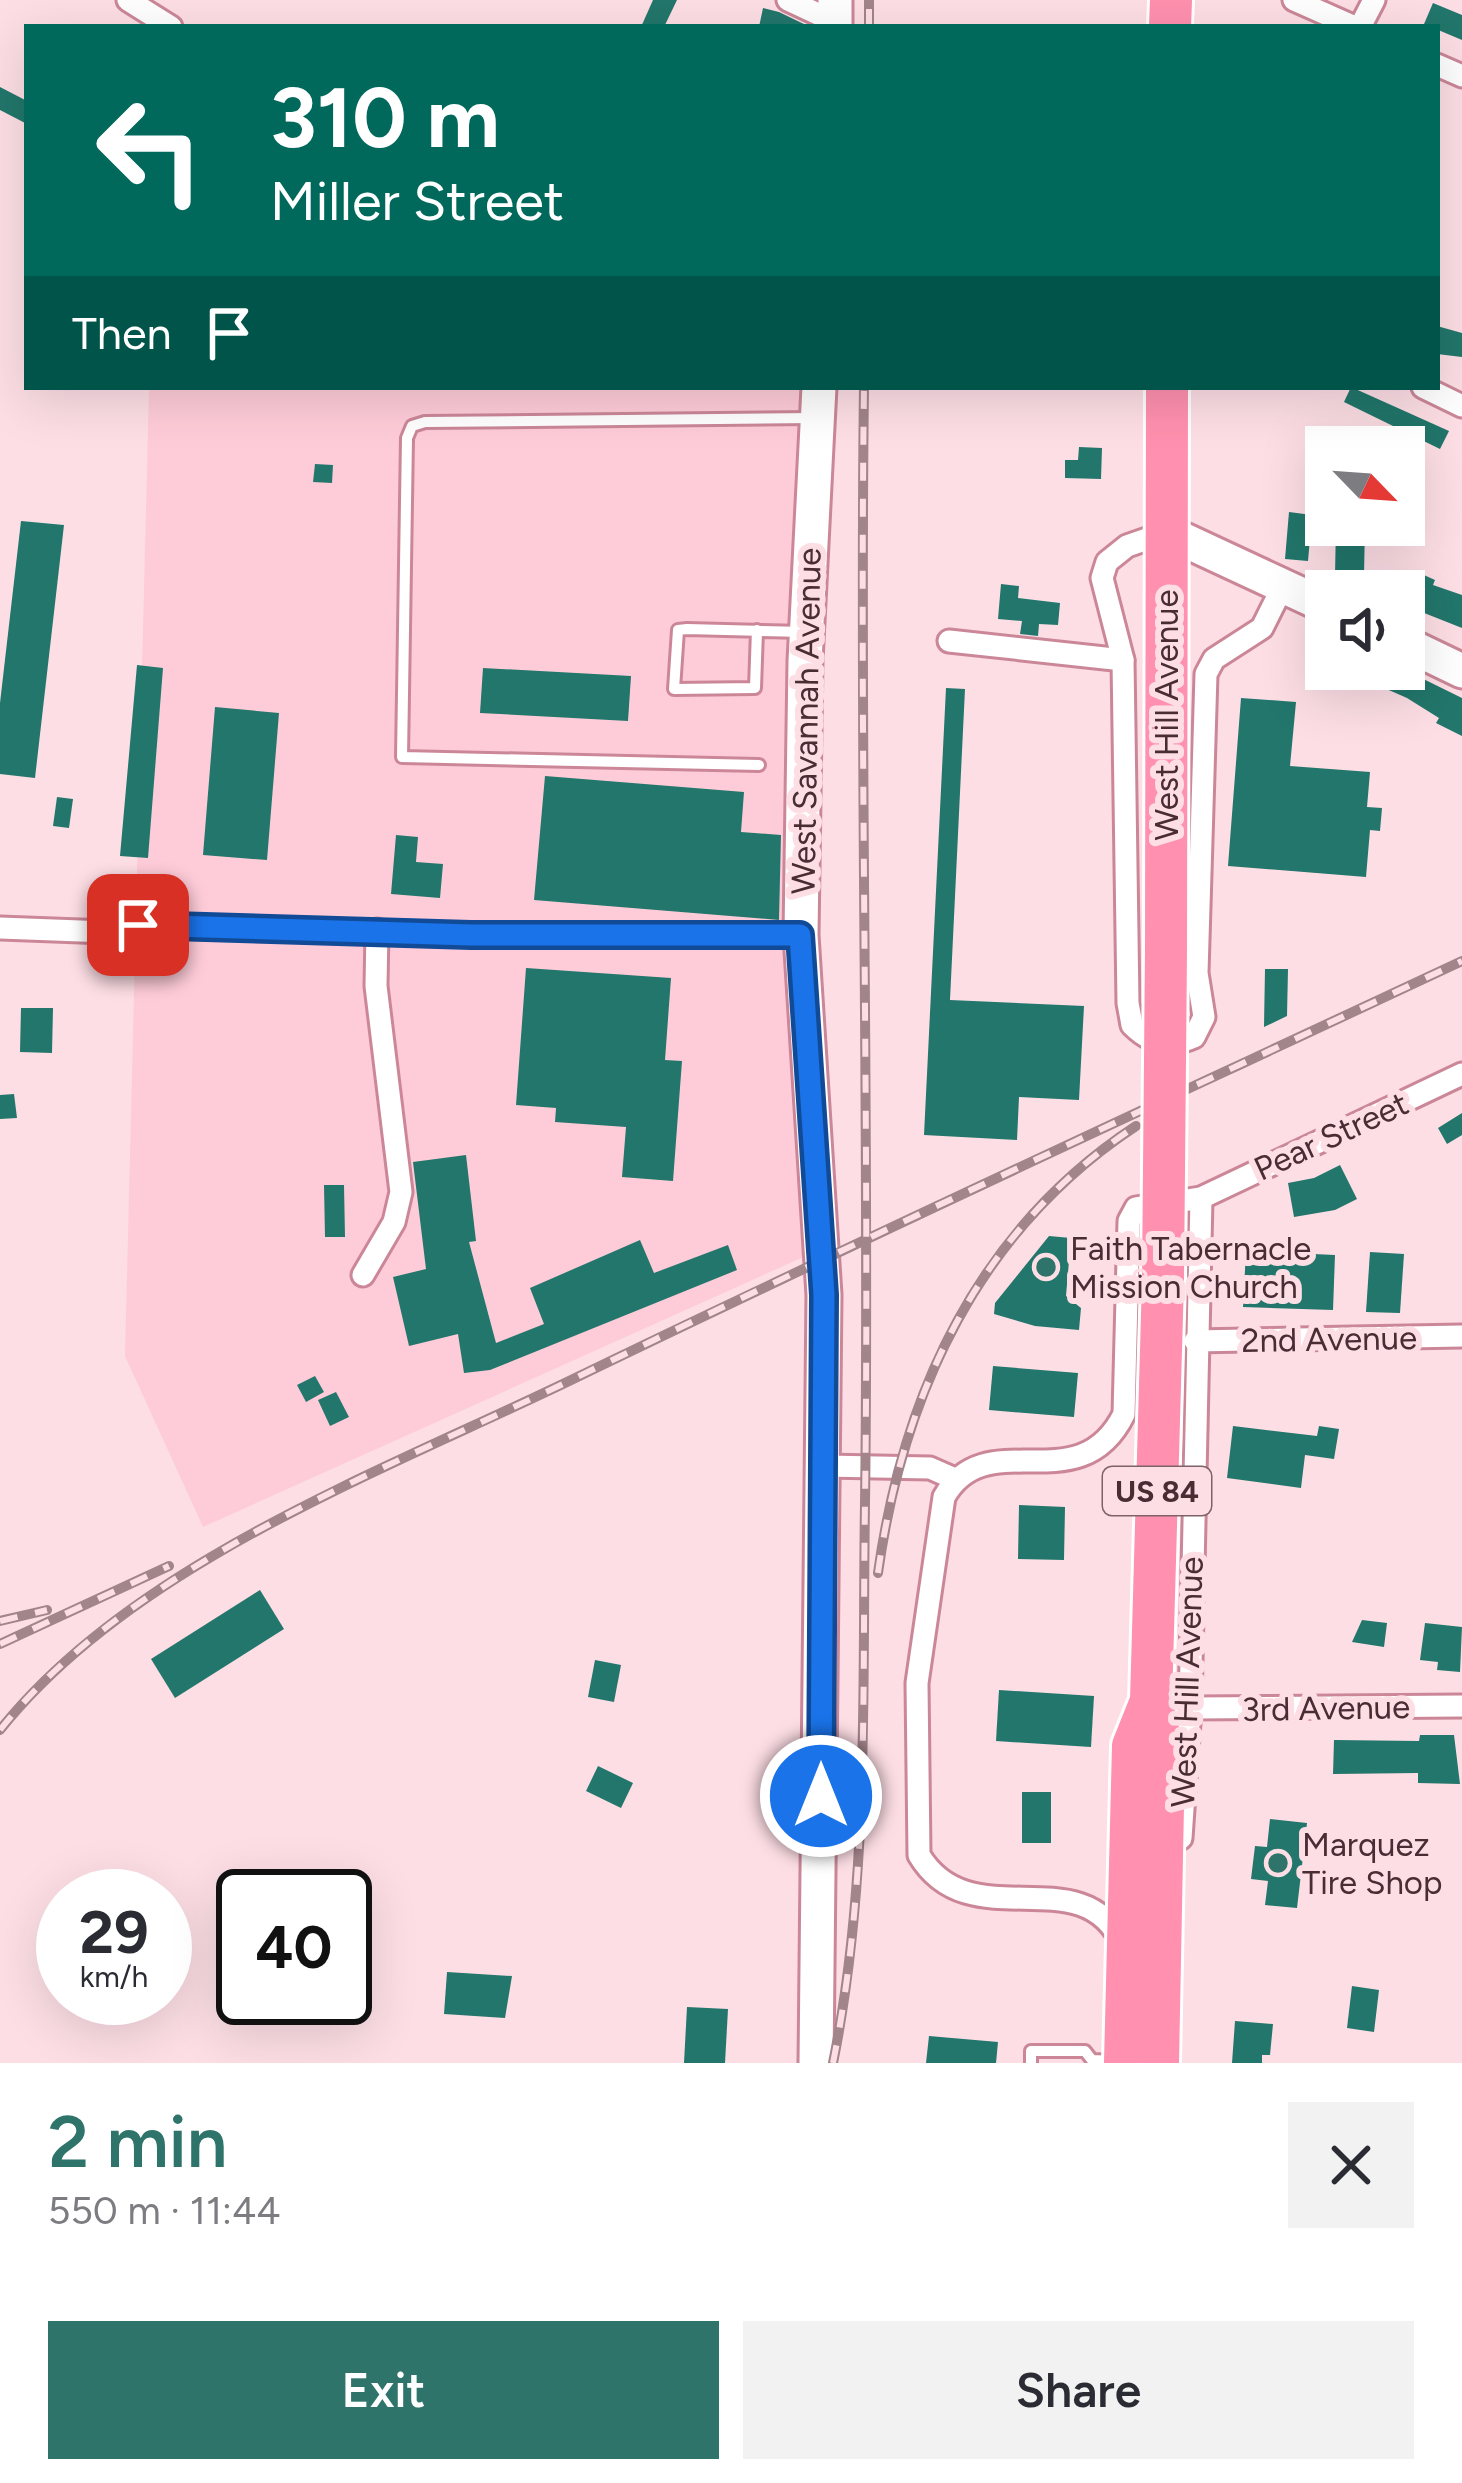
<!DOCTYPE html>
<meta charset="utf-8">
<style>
:root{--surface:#fff;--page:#f2f2f3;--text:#2b2b33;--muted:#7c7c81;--accent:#2e746a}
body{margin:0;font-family:Figtree,sans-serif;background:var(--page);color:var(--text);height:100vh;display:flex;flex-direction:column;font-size:45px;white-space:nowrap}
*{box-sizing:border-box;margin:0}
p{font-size:39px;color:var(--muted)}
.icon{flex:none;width:66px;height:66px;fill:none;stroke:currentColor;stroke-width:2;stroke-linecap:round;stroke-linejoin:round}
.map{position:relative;height:2063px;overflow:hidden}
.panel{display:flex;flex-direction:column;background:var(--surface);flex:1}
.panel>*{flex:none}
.top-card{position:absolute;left:24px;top:24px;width:1416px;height:366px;border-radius:0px;box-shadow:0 12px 48px #0002;background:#00695c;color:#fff;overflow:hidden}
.needle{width:78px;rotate:115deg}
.fabs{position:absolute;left:1305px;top:426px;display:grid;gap:24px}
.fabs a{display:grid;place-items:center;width:120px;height:120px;border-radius:0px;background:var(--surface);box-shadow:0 12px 48px #0002;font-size:60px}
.speed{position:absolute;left:36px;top:1869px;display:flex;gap:24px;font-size:60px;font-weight:700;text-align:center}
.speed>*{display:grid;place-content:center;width:156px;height:156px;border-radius:50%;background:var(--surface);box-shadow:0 12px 48px #0002;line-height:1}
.speed small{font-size:30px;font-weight:400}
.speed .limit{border:6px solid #111;border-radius:18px;background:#fff;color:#111}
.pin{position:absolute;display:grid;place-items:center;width:102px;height:102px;color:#fff;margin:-51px;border-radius:24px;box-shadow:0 6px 18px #0006}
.me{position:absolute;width:132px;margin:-66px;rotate:0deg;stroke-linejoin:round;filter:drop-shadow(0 0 9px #0008)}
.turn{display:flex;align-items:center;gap:42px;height:252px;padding:0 48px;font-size:54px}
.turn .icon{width:156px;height:156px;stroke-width:2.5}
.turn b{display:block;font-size:84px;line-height:102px}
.then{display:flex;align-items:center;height:114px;padding:0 48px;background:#0003;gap:24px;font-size:45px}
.round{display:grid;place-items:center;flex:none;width:126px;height:126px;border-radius:0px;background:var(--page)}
.summary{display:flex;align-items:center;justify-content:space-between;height:204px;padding:0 48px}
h1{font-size:72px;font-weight:600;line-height:90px;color:var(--accent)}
.cta{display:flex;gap:24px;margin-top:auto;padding:24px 48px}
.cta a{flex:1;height:138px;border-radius:0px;background:var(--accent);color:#fff;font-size:48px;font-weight:600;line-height:138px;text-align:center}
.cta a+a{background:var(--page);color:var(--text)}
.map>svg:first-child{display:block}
.built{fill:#feccd8}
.building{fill:#22766b}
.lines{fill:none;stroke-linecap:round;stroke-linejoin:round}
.lane-casing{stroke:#cb8798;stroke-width:16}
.street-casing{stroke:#cb8798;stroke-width:27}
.secondary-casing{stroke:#cb8798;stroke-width:39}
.highway-casing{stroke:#fff;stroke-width:48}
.lane{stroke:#fff;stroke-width:10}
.street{stroke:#fff;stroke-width:21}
.secondary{stroke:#fff;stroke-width:33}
.highway{stroke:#ff90af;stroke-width:42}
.rail-casing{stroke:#a2848b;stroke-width:10}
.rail{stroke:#fddee5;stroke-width:6;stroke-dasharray:18;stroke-linecap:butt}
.highway-bridge-casing{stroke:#fff;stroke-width:48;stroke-linecap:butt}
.highway-bridge{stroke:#ff90af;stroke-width:42}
.route-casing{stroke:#114b97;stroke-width:30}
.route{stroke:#1a73e8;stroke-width:21}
.poi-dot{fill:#2e746a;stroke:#fddee5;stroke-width:4.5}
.labels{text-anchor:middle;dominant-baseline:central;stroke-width:12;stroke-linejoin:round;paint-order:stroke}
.shield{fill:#fddee5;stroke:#7f6169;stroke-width:3}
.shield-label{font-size:30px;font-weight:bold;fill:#492c34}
.street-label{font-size:33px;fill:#492c34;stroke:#fddee5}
.poi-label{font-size:33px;fill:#492c34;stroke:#fddee5;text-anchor:start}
</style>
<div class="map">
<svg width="1462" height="2063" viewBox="0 0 1462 2063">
<rect width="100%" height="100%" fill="#fddee5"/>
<polygon class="built" points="149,387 807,387 810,1254 203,1527 125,1356"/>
<g class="building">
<polygon points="653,0 677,0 664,27 641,27"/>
<polygon points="1433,3 1462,15 1462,40 1424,24"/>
<polygon points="763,8 779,12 810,27 759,27"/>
<polygon points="0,87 27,101 27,124 0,110"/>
<polygon points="1437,326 1462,333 1462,357 1437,354"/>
<polygon points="1351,387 1449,431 1440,449 1344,402"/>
<polygon points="1079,447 1102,448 1101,479 1065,478 1065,460 1078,460"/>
<polygon points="315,464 333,465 332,483 313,482"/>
<polygon points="1289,512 1312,515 1308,561 1285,559"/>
<polygon points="21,521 64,525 35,778 0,774 0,703"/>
<polygon points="1336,525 1365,525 1364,575 1335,575"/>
<polygon points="1415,571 1435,580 1433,585 1462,595 1462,628 1404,605"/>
<polygon points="1001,584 1019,586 1018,598 1060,603 1058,625 1039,624 1038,636 1020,634 1022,621 998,619"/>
<polygon points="137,665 163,668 148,858 120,856"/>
<polygon points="483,668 631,676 628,721 480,713"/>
<polygon points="1341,669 1403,669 1462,698 1462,736 1436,723 1439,718 1407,698"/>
<polygon points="946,688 965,689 950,1000 1084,1006 1079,1100 1019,1097 1017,1140 924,1135"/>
<polygon points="1241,698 1296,702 1290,766 1370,772 1367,807 1382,808 1380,831 1370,830 1366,877 1228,866"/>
<polygon points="215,707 279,713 267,860 203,855"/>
<polygon points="545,776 744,792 741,832 781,835 779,920 534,900"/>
<polygon points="57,797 73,799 69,828 53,826"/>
<polygon points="396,835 418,837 416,862 443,864 440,898 391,894"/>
<polygon points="526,968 671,978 665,1060 682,1061 673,1181 622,1177 626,1127 555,1122 556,1108 516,1105"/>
<polygon points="1265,969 1288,969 1287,1016 1264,1027"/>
<polygon points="21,1008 53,1008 52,1053 20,1052"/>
<polygon points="14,1094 17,1118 0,1119 0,1095"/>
<polygon points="1462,1113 1462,1135 1447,1144 1438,1128"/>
<polygon points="466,1155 476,1241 469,1242 496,1343 544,1324 530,1288 640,1240 654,1273 728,1245 737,1270 490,1370 464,1373 458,1334 409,1346 393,1277 426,1269 413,1162"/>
<polygon points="1340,1165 1357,1199 1335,1210 1294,1217 1288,1183 1314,1178"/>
<polygon points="324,1185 344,1185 345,1237 325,1237"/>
<polygon points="1049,1236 1071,1238 1066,1296 1081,1308 1079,1330 1035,1326 994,1314 995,1303"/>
<polygon points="1246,1251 1335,1255 1333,1310 1243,1307"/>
<polygon points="1370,1252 1404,1254 1400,1313 1366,1312"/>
<polygon points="993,1366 1078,1373 1074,1417 989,1410"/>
<polygon points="315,1376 324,1392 306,1402 297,1385"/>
<polygon points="336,1392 349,1417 330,1426 318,1400"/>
<polygon points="1233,1426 1317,1436 1319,1426 1339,1429 1334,1459 1305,1455 1301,1488 1227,1478"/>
<polygon points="1019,1505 1065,1507 1064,1560 1018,1559"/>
<polygon points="260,1590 284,1629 175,1698 151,1659"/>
<polygon points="1362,1620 1387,1623 1384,1647 1352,1642"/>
<polygon points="1425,1623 1462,1627 1460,1672 1437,1670 1438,1662 1420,1660"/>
<polygon points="595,1660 621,1665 614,1702 588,1697"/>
<polygon points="999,1690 1094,1696 1091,1747 996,1741"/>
<polygon points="1420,1735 1454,1735 1460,1784 1418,1783 1418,1773 1333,1774 1334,1740 1419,1741"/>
<polygon points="598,1766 633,1783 621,1808 586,1791"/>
<rect x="1022" y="1792" width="29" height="51"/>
<polygon points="1270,1819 1307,1823 1297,1908 1265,1905 1268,1881 1251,1879 1255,1846 1267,1847"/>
<polygon points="447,1972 512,1976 505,2018 444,2014"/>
<polygon points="1352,1986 1379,1990 1374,2032 1347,2028"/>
<polygon points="687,2007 728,2009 725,2063 684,2063"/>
<polygon points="1235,2021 1273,2024 1270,2055 1262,2055 1262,2063 1232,2063"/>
<polygon points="929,2036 998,2042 996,2063 926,2063"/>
</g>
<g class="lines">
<g class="lane-casing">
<g id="lane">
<polyline points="757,630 755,688 674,689 678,630 687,629 804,632"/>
<polyline points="759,765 402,757 407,438 412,426 425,422 814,418"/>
<polyline points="1031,2063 1031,2051 1085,2051 1092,2060 1116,2061"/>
</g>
</g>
<g class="street-casing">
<g id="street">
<polyline points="128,0 171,27"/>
<polyline points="788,0 835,22"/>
<polyline points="1294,0 1355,27"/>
<polyline points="1360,27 1374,0"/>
<polyline points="1437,65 1462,76"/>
<polyline points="1423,387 1462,406"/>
<path d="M1167 532 1127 546 1107 562 1102 578 1123 660 1128 1003 1132 1025C1151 1044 1170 1048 1194 1037L1204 1017 1197 973 1206 674 1214 659 1262 628 1283 586"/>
<polyline points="949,641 1123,660"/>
<polyline points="0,928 107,932 138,925 471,935 801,935"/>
<polyline points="363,1275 394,1222 401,1192 376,986 377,930"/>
<polyline points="1195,1341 1462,1336"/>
<polyline points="824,1466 930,1468 955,1479"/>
<polyline points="1190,1708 1462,1706"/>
<polyline points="1181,1838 1190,1708 1201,1198"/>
<path d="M1122 1943C1081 1856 970 1940 919 1855L917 1683 944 1497C987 1421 1079 1505 1124 1414L1129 1221 1136 1208 1201 1198 1462 1074"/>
</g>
</g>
<g class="secondary-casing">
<g id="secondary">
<polyline points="835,27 835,0"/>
<polyline points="1167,532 1326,606"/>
<polyline points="1404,643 1462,671"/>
<polyline points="816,2063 824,1295 801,935 805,661 819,387"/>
</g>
</g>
<g class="highway-casing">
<g id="highway">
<polyline points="1170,27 1171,0"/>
<polyline points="1166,951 1167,387"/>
<polyline points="1125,2063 1133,1746 1151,1701"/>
<polyline points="1158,2063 1164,1753 1151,1701 1163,1280"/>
</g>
</g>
<use href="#lane" class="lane"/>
<use href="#street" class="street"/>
<use href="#secondary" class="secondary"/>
<use href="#highway" class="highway"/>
<g class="rail-casing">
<g id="rail">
<polyline points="869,27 869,0"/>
<path d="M878 1573C903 1393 979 1229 1136 1126"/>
<polyline points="0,1621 47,1610"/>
<polyline points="0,1644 169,1566"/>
<path d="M0 1730C131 1565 380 1472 567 1382 864 1238 1163 1101 1462 961"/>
<path d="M833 2063C870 1879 862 1690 865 1503 870 1131 859 759 864 387"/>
</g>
</g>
<use href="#rail" class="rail"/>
<g class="highway-bridge-casing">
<polyline id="highway-bridge" points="1163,1280 1166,951"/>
</g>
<use href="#highway-bridge" class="highway-bridge"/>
</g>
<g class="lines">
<g class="route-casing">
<polyline id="route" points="138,925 471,935 800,935 824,1295 821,1796"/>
</g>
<use href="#route" class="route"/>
</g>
<g class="poi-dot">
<circle cx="1046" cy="1267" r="12"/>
<circle cx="1278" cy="1863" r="12"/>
</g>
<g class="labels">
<rect class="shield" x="1103" y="1467" width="108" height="48" rx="9"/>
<g class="shield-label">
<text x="1157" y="1491">US 84</text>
</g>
<g class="street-label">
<text transform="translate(1166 715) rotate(-90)">West Hill Avenue</text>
<text transform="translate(806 721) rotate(-89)">West Savannah Avenue</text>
<text transform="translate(1331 1136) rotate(-25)">Pear Street</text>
<text transform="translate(1329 1339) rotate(-1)">2nd Avenue</text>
<text transform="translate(1187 1682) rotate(-88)">West Hill Avenue</text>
<text transform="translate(1326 1708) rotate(-1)">3rd Avenue</text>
</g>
<g class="poi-label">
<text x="1070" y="1248">Faith Tabernacle<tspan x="1070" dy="38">Mission Church</tspan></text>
<text x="1302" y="1844">Marquez<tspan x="1302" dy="38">Tire Shop</tspan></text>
</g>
</g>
</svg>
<div class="fabs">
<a><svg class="needle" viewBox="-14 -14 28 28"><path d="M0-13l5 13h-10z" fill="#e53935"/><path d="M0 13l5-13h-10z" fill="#7c7c81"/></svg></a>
<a><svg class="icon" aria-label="sound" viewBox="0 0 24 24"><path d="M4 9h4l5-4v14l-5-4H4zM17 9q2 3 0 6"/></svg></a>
</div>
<div class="speed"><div>29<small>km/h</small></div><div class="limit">40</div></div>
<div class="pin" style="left:138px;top:925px;background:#d93025"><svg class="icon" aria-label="arrive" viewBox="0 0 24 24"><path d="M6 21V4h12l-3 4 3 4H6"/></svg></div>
<svg class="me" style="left:821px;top:1796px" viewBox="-20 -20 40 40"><circle r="17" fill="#1a73e8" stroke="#fff" stroke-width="3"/><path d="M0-11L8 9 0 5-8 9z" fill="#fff"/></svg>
<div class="top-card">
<div class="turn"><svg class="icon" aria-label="left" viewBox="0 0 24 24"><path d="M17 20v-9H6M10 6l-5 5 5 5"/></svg><div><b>310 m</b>Miller Street</div></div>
<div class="then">Then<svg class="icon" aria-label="arrive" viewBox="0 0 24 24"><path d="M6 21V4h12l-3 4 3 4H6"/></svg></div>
</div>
</div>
<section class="panel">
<div class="summary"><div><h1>2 min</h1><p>550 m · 11:44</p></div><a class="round"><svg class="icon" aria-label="close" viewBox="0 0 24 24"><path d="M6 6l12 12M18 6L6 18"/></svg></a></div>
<div class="cta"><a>Exit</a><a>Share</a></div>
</section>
